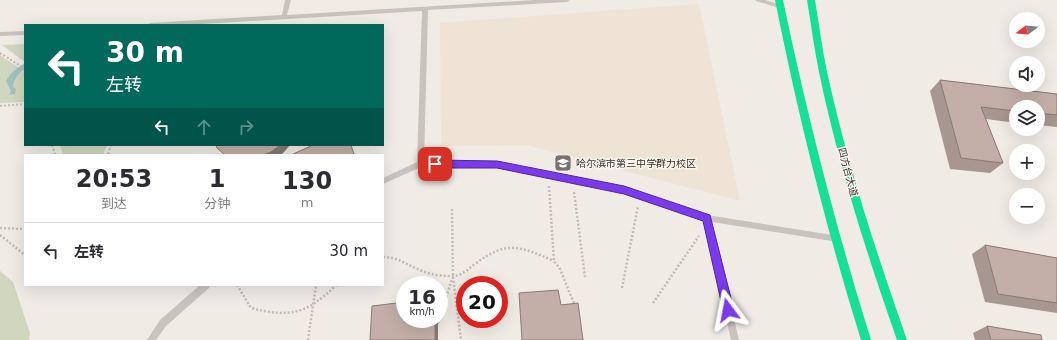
<!DOCTYPE html>
<html lang="zh">
<meta charset="utf-8">
<style>
:root{--surface:#fff;--page:#f7f7f7;--text:#2b2b33;--muted:#7c7c81;--line:#e1e1e2}
body{margin:0;font-family:"DejaVu Sans","Noto Sans SC",sans-serif;background:var(--page);color:var(--text);height:100vh;display:flex;flex-direction:column;font-size:15px;white-space:nowrap}
*{box-sizing:border-box;margin:0}
p{font-size:13px;color:var(--muted)}
.icon{flex:none;width:22px;height:22px;fill:none;stroke:currentColor;stroke-width:2;stroke-linecap:round;stroke-linejoin:round}
.map{position:relative;flex:1;overflow:hidden}
.drawer{position:absolute;left:24px;top:154px;width:360px;height:132px;display:flex;flex-direction:column;background:var(--surface);border-radius:0px;box-shadow:0 4px 16px #0002}
.drawer>*{flex:none}
.banner{position:absolute;left:24px;top:24px;width:360px;height:122px;border-radius:0px;box-shadow:0 4px 16px #0002;background:#00695c;color:#fff;overflow:hidden}
.needle{width:26px;rotate:254deg}
.fabs{position:absolute;left:1009px;top:12px;display:grid;gap:8px}
.fabs a{display:grid;place-items:center;width:36px;height:36px;border-radius:50%;background:var(--surface);box-shadow:0 4px 16px #0002;font-size:20px}
.speed{position:absolute;left:396px;top:276px;display:flex;gap:8px;font-size:20px;font-weight:700;text-align:center}
.speed>*{display:grid;place-content:center;width:52px;height:52px;border-radius:50%;background:var(--surface);box-shadow:0 4px 16px #0002;line-height:1}
.speed small{font-size:10px;font-weight:400}
.speed .limit{border:6px solid #d22;background:#fff;color:#111}
.pin{position:absolute;display:grid;place-items:center;width:34px;height:34px;color:#fff;margin:-17px;border-radius:8px;box-shadow:0 2px 6px #0006}
.me{position:absolute;width:44px;margin:-22px;rotate:347deg;stroke-linejoin:round;filter:drop-shadow(0 0 3px #0008)}
.turn{display:flex;align-items:center;gap:14px;height:84px;padding:0 16px;font-size:18px}
.turn .icon{width:52px;height:52px;stroke-width:2.5}
.turn b{display:block;font-size:28px;line-height:34px}
.lanes{display:flex;align-items:center;height:38px;padding:0 16px;background:#0003;justify-content:center;gap:20px;direction:ltr}
.lanes .off{opacity:.35}
.eta{display:flex;justify-content:space-evenly;align-items:center;height:68px;text-align:center}
.eta b{font-size:24px;font-weight:800;line-height:28px}
ul{padding:0;list-style:none}
li{display:flex;align-items:center;gap:12px;height:56px;padding:0 16px;border-top:1px solid var(--line)}
li div{flex:1}
li b{display:block;font-size:15px}
li em{font-style:normal}
.map>svg:first-child{display:block}
.green{fill:#d1d6bf}
.plaza{fill:#eee3d5}
.water{fill:#a1c2c1}
.lines{fill:none;stroke-linecap:round;stroke-linejoin:round}
.path-far1{stroke:#c2bbb6;stroke-width:2;stroke-dasharray:2 2;stroke-linecap:butt}
.path{stroke:#c2bbb6;stroke-width:2.5;stroke-dasharray:2 2;stroke-linecap:butt}
.lane{fill:#c9c3be;fill-rule:evenodd}
.fast{fill:#16e098;fill-rule:evenodd}
.wall{fill:#a89690}
.shaded-wall{fill:#887a75}
.building{fill:#c3afa7;stroke:#887a75}
.route{fill:#7c3aed;stroke:#51269a}
.labels{text-anchor:middle;dominant-baseline:central;stroke-width:3;stroke-linejoin:round;paint-order:stroke}
.poi-label{font-size:10px;fill:#3b302b;stroke:#fbf5ee;text-anchor:start}
.street-label{font-size:10px;fill:#3b302b;stroke:#fbf5ee}
</style>
<div class="map">
<svg width="1057" height="340" viewBox="0 0 1057 340">
<rect width="100%" height="100%" fill="#f0ebe5"/>
<g class="green">
<polygon points="25,44 25,62 2,45"/>
<polygon points="0,55 25,72 25,102 0,103"/>
<polygon points="60,145 107,145 103,155 63,155"/>
<polygon points="0,271 13,282 30,333 29,340 0,340"/>
</g>
<polygon class="plaza" points="699,4 740,201 526,145 441,146 440,23"/>
<path class="water" d="M25 63V68C19 72 13 80 13 87L16 89 15 94 9 95 11 91 6 81C10 73 17 68 25 63Z"/>
<g class="lines">
<g class="path-far1">
<polyline points="0,53 19,65 25,71"/>
<polyline points="0,106 25,104"/>
<polyline points="52,145 55,154"/>
<polyline points="108,154 111,145"/>
</g>
<g class="path">
<polyline points="55,153 55,155"/>
<polyline points="108,155 108,153"/>
<polyline points="549,186 554,261 560,269 575,306"/>
<polyline points="574,192 585,277"/>
<polyline points="452,209 453,277 461,340"/>
<polyline points="0,228 25,229"/>
<polyline points="0,235 25,255"/>
<path d="M383 257C398 257 407 265 420 270 430 275 442 276 453 276 462 276 468 269 475 264 507 240 519 246 554 261"/>
<path d="M237 285 251 308C290 318 307 314 336 285"/>
<polyline points="622,288 638,206"/>
<polyline points="653,303 699,236"/>
<polyline points="438,324 452,279"/>
<polyline points="308,340 316,285"/>
</g>
<g class="lane">
<polygon points="285,0 291,0 287,15 535,0 570,0 567,2 428,10 424,161 497,162 624,187 707,215 832,235 835,236 836,238 835,240 832,241 712,222 739,340 731,340 704,220 624,193 497,168 421,167 383,184 383,178 417,162 422,11 184,25 147,25 150,23 282,15"/>
<polygon points="755,0 765,0 781,5 782,6 779,8 756,1"/>
<polygon points="25,31 25,35 0,36 0,32"/>
<polygon points="200,285 210,285 209,288 166,326 156,340 147,340 160,320"/>
</g>
<g class="fast">
<path d="M775 0H783C807 115 836 228 871 340H861C826 228 798 115 775 0Z"/>
<path d="M807 0H815C819 24 822 48 827 72 847 163 876 252 907 340H897C866 252 838 163 819 72 814 48 811 24 807 0Z"/>
</g>
</g>
<g class="wall">
<polygon points="940,80 1057,94 1057,127 1038,125 1038,107 1016,107 1016,123 986,119 1003,163 990,173 950,169 930,91"/>
<polygon points="985,245 1057,258 1057,313 985,302 972,254"/>
<polygon points="987,326 1042,340 975,340 973,333"/>
</g>
<g class="shaded-wall">
<polygon points="280,145 290,145 285,151 281,155 263,155"/>
<polygon points="435,319 436,319 438,324 438,340 435,340"/>
</g>
<g class="building">
<polygon points="940,80 1057,94 1057,115 1038,113 1038,107 1016,107 1016,111 981,107 1003,163 961,158"/>
<polygon points="216,145 280,145 271,152 263,155 225,155 217,148"/>
<polygon points="313,145 351,145 354,154 353,155 291,155"/>
<polygon points="985,245 1057,258 1057,303 998,294"/>
<polygon points="558,290 561,305 578,303 583,340 522,340 519,293"/>
<polygon points="405,302 405,319 435,319 435,340 370,340 372,306"/>
<polygon points="987,326 1041,335 1042,340 991,340"/>
</g>
<polygon class="route" points="435,160 497,161 624,186 710,215 734,310 732,314 728,315 725,314 723,310 703,221 624,194 497,168 435,168 431,164"/>
<defs>
<g id="school-square" transform="scale(0.9)"><rect x="-9" y="-9" width="18" height="18" rx="4" fill="#7a716c" stroke="#fbf5ee"/><path d="M0-5L7-2L0 1L-7-2ZM-4 1L0 2.5L4 1V4Q0 6-4 4Z" fill="#fff"/></g>
</defs>
<g fill-rule="evenodd">
<use href="#school-square" x="563" y="163"/>
</g>
<g class="labels">
<g class="poi-label">
<text x="576" y="163">哈尔滨市第三中学群力校区</text>
</g>
<g class="street-label">
<text transform="translate(848 172) rotate(75)">四方台大道</text>
</g>
</g>
</svg>
<div class="fabs">
<a><svg class="needle" viewBox="-14 -14 28 28"><path d="M0-13l5 13h-10z" fill="#e53935"/><path d="M0 13l5-13h-10z" fill="#7c7c81"/></svg></a>
<a><svg class="icon" aria-label="sound" viewBox="0 0 24 24"><path d="M4 9h4l5-4v14l-5-4H4zM17 9q2 3 0 6"/></svg></a>
<a><svg class="icon" aria-label="layers" viewBox="0 0 24 24"><path d="M12 4l9 5-9 5-9-5zM3 14l9 5 9-5"/></svg></a>
<a>+</a>
<a>−</a>
</div>
<div class="speed"><div>16<small>km/h</small></div><div class="limit">20</div></div>
<div class="pin" style="left:435px;top:164px;background:#d93025"><svg class="icon" aria-label="arrive" viewBox="0 0 24 24"><path d="M6 21V4h12l-3 4 3 4H6"/></svg></div>
<svg class="me" style="left:728px;top:310px" viewBox="-20 -20 40 40"><path d="M0-17L14 15 0 8-14 15z" fill="#7c3aed" stroke="#fff" stroke-width="4"/></svg>
<div class="banner">
<div class="turn"><svg class="icon" aria-label="left" viewBox="0 0 24 24"><path d="M17 20v-9H6M10 6l-5 5 5 5"/></svg><div><b>30 m</b>左转</div></div>
<div class="lanes"><svg class="icon" aria-label="left" viewBox="0 0 24 24"><path d="M17 20v-9H6M10 6l-5 5 5 5"/></svg><svg class="icon off" aria-label="ahead" viewBox="0 0 24 24"><path d="M12 20V5M6 11l6-6 6 6"/></svg><svg class="icon off" aria-label="right" viewBox="0 0 24 24"><path d="M7 20v-9h11M14 6l5 5-5 5"/></svg></div>
</div>
<section class="drawer">
<div class="eta">
<div><b>20:53</b><p>到达</p></div>
<div><b>1</b><p>分钟</p></div>
<div><b>130</b><p>m</p></div>
</div>
<ul>
<li><svg class="icon" aria-label="left" viewBox="0 0 24 24"><path d="M17 20v-9H6M10 6l-5 5 5 5"/></svg><div><b>左转</b></div><em>30 m</em></li>
</ul>
</section>
</div>
